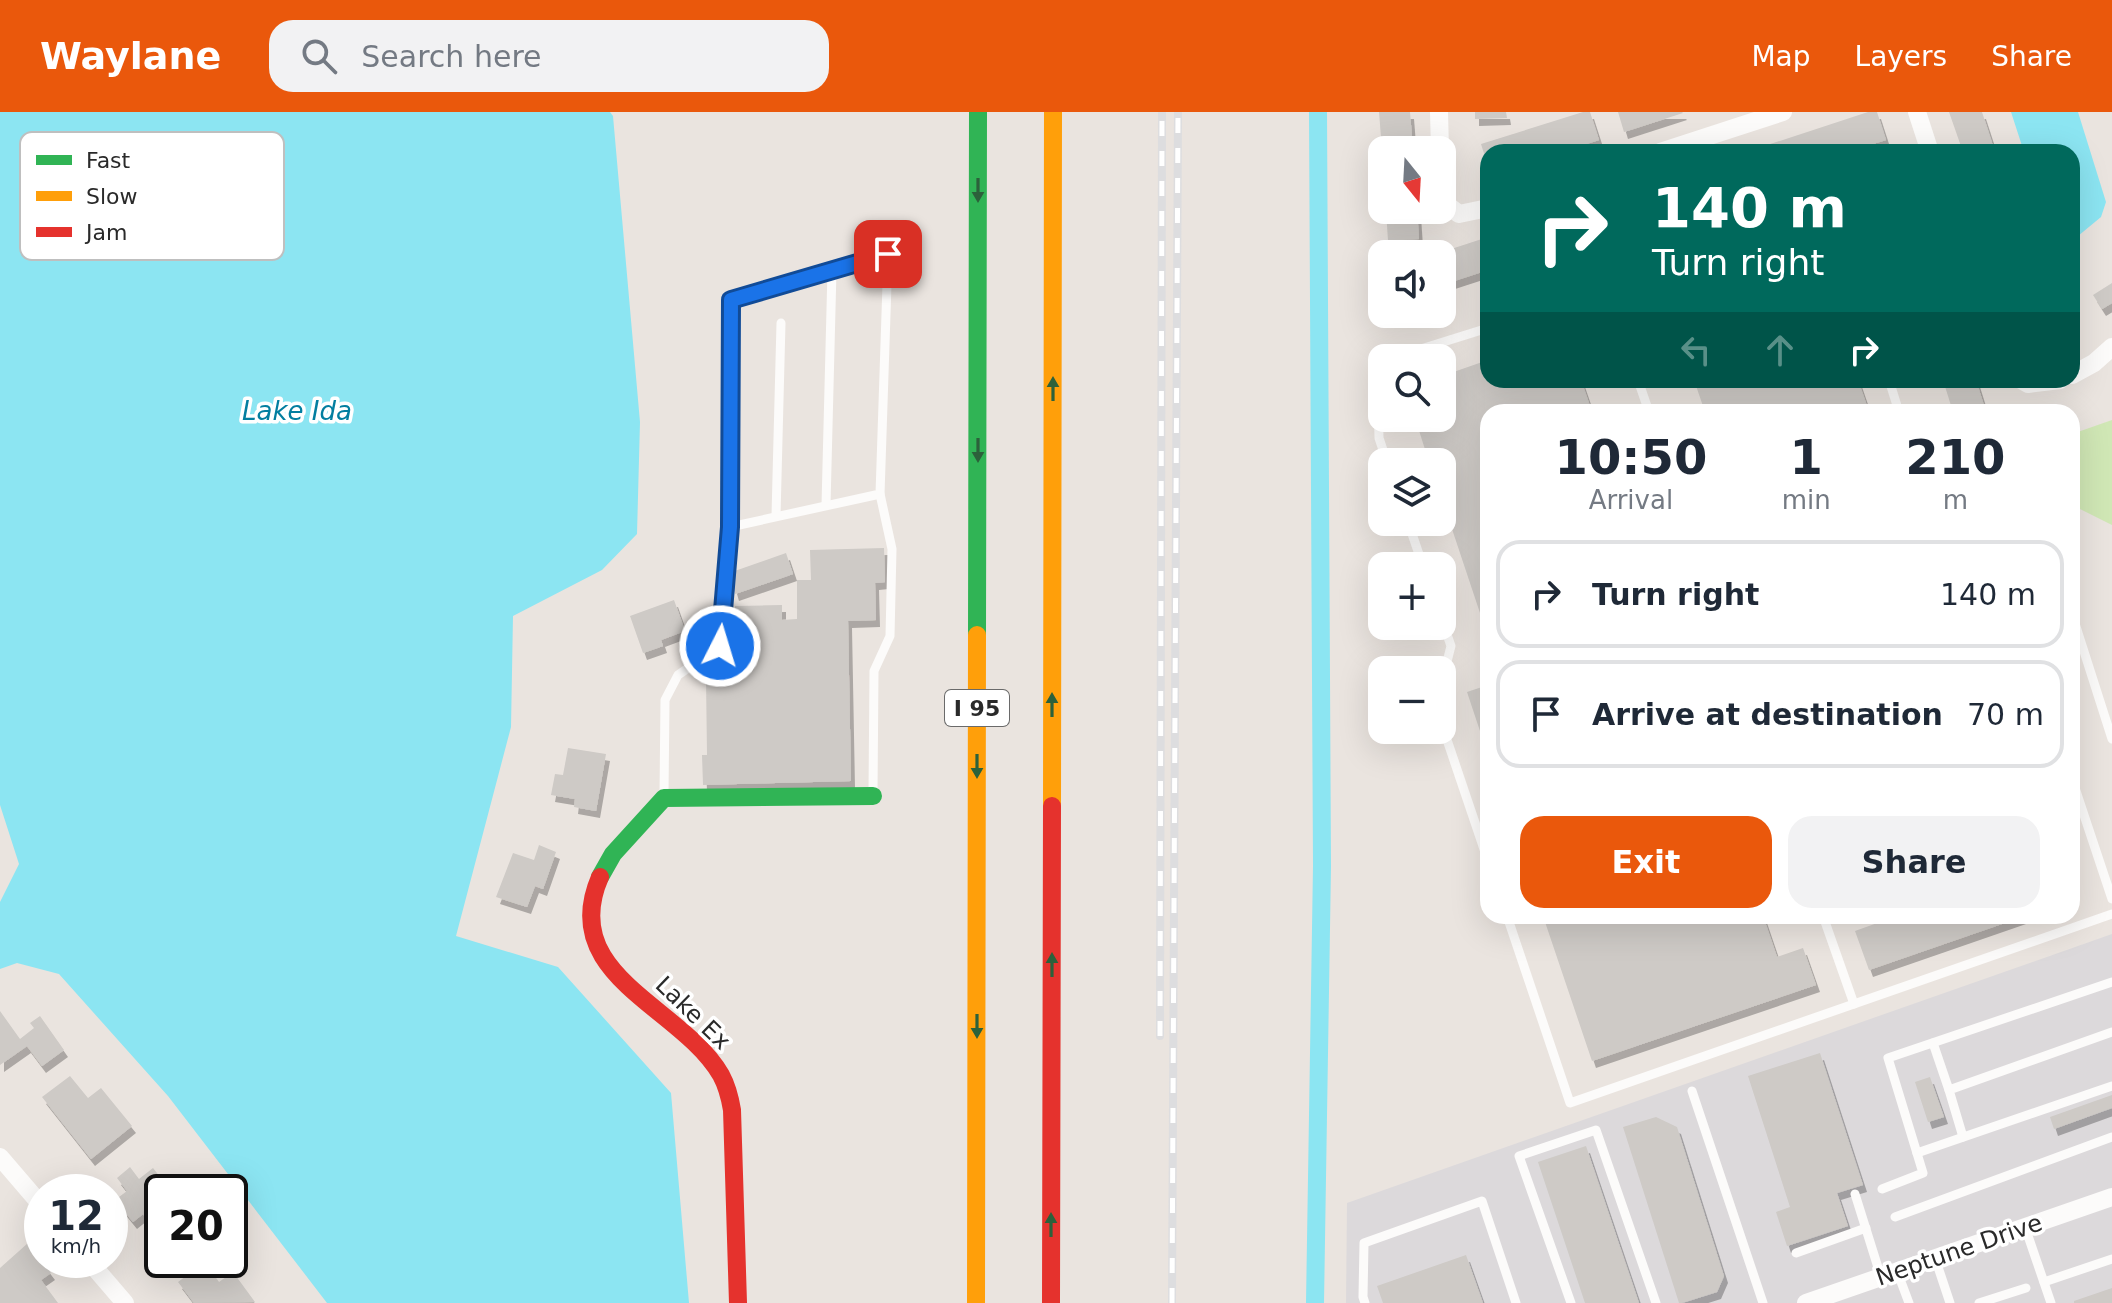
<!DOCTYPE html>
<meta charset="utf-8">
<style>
:root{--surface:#fff;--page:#f2f2f3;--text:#1f2937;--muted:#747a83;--line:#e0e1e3;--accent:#ea580c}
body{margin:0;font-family:"DejaVu Sans",sans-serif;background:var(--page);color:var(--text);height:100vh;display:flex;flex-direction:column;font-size:30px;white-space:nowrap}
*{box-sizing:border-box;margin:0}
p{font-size:26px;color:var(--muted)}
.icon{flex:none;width:44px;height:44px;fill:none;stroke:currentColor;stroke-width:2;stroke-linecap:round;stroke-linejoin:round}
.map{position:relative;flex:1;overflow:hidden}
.details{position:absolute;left:1480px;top:292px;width:600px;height:520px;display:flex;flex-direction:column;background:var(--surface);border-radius:24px;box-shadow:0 8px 32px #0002}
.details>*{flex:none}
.guide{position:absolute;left:1480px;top:32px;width:600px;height:244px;border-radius:24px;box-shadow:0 8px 32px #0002;background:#00695c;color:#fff;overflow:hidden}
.needle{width:52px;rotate:162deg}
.fabs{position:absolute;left:1368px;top:24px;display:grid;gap:16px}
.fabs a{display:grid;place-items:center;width:88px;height:88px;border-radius:16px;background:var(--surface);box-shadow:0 8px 32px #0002;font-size:40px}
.speed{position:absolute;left:24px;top:1062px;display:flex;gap:16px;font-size:40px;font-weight:700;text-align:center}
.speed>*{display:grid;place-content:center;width:104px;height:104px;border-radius:50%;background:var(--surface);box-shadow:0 8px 32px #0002;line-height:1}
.speed small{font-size:20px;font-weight:400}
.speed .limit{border:4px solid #111;border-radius:12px;background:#fff;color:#111}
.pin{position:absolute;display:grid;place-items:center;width:68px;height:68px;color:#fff;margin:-34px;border-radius:16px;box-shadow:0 4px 12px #0006}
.me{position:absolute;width:88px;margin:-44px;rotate:5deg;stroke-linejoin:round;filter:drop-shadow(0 0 6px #0008)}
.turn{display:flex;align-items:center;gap:28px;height:168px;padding:0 40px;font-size:36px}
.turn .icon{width:104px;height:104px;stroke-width:2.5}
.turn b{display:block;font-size:56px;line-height:68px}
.lanes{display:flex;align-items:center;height:76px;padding:0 40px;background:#0003;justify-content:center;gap:40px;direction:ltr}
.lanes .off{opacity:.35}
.eta{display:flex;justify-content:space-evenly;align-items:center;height:136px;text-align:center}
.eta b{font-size:48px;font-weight:700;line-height:56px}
.primary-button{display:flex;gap:16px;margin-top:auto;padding:16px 40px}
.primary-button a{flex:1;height:92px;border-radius:24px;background:var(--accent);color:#fff;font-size:32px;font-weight:700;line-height:92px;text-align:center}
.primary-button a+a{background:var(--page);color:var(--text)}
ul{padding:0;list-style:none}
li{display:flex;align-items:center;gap:24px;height:108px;margin:0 16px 12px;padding:0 24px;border:4px solid var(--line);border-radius:24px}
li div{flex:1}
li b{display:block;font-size:30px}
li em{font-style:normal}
header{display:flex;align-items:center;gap:48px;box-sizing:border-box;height:112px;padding:0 40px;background:var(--accent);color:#fff}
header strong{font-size:38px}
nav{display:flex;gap:44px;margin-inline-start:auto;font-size:28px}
.search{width:560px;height:72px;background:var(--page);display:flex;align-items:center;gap:20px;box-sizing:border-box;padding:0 28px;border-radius:24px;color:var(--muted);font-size:30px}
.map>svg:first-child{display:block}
.industrial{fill:#dcd9db}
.green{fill:#d0e7b5}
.water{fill:#8ce5f2}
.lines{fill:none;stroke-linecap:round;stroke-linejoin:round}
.canal{stroke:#8ce5f2;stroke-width:18}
.building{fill:#cecac6;filter:url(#shadow)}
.lane{stroke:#fcfbfa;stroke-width:9}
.street{stroke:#fcfbfa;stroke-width:18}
.fast{stroke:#30b455;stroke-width:18}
.slow{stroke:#ff9f0a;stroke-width:18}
.jam{stroke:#e5322d;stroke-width:18}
.rail-casing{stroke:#dddddf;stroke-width:8}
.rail{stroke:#fff;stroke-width:5;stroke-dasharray:15;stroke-linecap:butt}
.oneway{fill:#2c613b}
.route-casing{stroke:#114b97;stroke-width:20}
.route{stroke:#1a73e8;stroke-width:14}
.labels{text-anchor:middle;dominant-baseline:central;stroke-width:7;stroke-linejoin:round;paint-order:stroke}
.shield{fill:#fff;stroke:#6a6a6a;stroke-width:2}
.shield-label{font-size:22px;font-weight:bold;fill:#2a2a2a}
.street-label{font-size:24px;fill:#2a2a2a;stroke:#fff}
.water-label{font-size:26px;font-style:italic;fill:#027ea0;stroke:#fff}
.key{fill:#fff;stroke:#bfbfbf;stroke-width:2}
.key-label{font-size:22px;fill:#2a2a2a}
</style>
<header>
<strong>Waylane</strong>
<div class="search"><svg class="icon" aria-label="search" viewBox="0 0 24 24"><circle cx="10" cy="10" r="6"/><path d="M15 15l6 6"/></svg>Search here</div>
<nav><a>Map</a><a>Layers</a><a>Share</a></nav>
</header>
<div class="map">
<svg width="2112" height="1191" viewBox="0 0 2112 1191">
<defs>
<filter id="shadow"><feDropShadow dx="4" dy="7" stdDeviation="0" flood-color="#0004"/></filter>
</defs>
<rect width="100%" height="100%" fill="#eae4df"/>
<polygon class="industrial" points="2112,822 2112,1191 1346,1191 1347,1091"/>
<polygon class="green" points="2112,308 2112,413 2072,393 2072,322"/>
<g class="water">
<polygon points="0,0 610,0 613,4 640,310 637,422 602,458 513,504 511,615 456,824 558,855 671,981 689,1191 327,1191 168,984 59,862 17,851 0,857 0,790 19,752 0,693"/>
<polygon points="2011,0 2078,0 2106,90 2101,105 2072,129 2072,40 2024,40"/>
</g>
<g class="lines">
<polyline class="canal" points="1315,1191 1322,754 1318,0"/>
</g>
<g class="building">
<polygon points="1379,0 1410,0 1413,38 1382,38"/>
<polygon points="1475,0 1506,0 1507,6 1475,7"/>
<polygon points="1583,0 1590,0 1599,28 1561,40 1488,40 1487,51 1481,32"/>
<polygon points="1618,0 1682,0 1683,1 1624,20"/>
<polygon points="1868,0 1877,0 1886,28 1847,40 1746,40"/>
<polygon points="1949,0 1982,0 1995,40 1963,40"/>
<polygon points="1386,98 1417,98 1419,127 1388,129"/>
<polygon points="1488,125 1488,158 1442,173 1442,140"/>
<polygon points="2112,171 2112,191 2102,197 2093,183"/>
<polygon points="1488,248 1488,268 1581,268 1592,300 1488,300 1487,522 1442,387 1442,350 1429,350 1415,306 1442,306 1442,264"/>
<polygon points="1694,268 1858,268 1869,300 1705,300"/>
<polygon points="1943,268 1976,268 1986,300 1953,300"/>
<polygon points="884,436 885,470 875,471 876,508 848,509 851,669 703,673 702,643 707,643 706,566 737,565 735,494 782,493 782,508 797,507 797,468 811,468 810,438"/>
<polygon points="786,441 793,462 735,482 729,461"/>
<polygon points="674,488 685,519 661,528 663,534 643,541 630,504"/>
<polygon points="1488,573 1488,640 1487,640 1467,580"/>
<polygon points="568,636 606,642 596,699 574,695 575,687 551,683 555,662 563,663"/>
<polygon points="539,733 556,740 543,777 535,774 527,795 496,785 513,741 534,748"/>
<polygon points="1543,804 1763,804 1777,845 1803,836 1816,873 1592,949"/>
<polygon points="1878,804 2025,804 1869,858 1855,819 1880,810"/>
<polygon points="0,899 20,927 34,916 30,911 40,904 64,938 42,954 27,934 0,953"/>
<polygon points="1820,941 1863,1073 1837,1081 1848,1114 1787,1134 1776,1100 1790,1095 1748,964"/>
<polygon points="70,964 88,986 101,976 132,1014 91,1047 42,985"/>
<polygon points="1930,965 1944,1005 1928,1010 1915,970"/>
<polygon points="2112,983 2112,996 2054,1017 2050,1005"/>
<polygon points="1656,1005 1677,1015 1724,1164 1717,1180 1682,1191 1679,1191 1623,1015"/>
<polygon points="1586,1034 1639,1191 1585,1191 1538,1050"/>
<polygon points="130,1055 139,1067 153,1056 172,1080 162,1080 162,1116 157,1120 143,1102 133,1110 115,1088 127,1079 117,1066"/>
<polygon points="28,1131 51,1161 41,1168 58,1191 0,1191 0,1156"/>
<polygon points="1466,1143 1483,1191 1383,1191 1377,1174"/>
<polygon points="205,1150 219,1170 233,1160 255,1190 194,1191 178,1170"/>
<polygon points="2112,1176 2112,1191 2074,1191 2074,1189"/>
</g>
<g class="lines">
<g class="lane">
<polyline points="1392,246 1488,216"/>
<polyline points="1382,249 1377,251 1379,326 1387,350"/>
<polyline points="1638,268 1649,300"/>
<polyline points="1889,268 1899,300"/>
<polyline points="826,393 832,158"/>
<polyline points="776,404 781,211"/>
<polyline points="1408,410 1423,454"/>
<polyline points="2072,502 2112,627"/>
<polyline points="1442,508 1451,534 1442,569"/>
<polyline points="1442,613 1488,749"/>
<polyline points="2072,667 2112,787"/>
<polyline points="873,681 874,559 890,524 892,437 880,382"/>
<polyline points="664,683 665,588 678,563 720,534 730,415 880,382 888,142 731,188 730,415"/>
<polyline points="1507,804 1570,991 2112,802"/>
<polyline points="1823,804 1854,892"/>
<polyline points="1933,931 1949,978"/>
<polyline points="1692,979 1763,1191"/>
<polyline points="1963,1025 1949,978 2112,920"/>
<polyline points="1917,1041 2112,974"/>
<polyline points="1882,1077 1923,1061 1888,946 2112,870"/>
<polyline points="1855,1082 1881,1165"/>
<polyline points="1895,1105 2112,1025"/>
<polyline points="2025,1115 2051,1191"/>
<polyline points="1796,1141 1866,1116"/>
<polyline points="1935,1146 1950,1191"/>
<polyline points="1897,1159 1909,1191"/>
<polyline points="2044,1170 2112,1147"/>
<polyline points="1365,1191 1363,1185 1364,1131 1482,1089 1516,1191"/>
<polyline points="1571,1191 1519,1044 1596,1018 1656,1191"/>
<polyline points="1979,1191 2026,1176"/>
</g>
<g class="street">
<polyline points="1439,0 1440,38"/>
<polyline points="1917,0 1930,40"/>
<polyline points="1660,40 1783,0"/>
<polyline points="1442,72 1447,93 1459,102 1488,96"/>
<polyline points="2072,263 2094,251 2112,235"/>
<polyline points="2021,268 2028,272 2060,268"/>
<polyline points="0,1045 42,1094"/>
<polyline points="88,1148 125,1191"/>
<polyline points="1806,1191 2112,1085"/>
</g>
<g class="fast">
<polyline points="977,523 978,0"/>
<polyline points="600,765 613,742 664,686 873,684"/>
</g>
<g class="slow">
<polyline points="1052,694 1053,0"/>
<polyline points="976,1191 977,523"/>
</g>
<g class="jam">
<path d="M600 765C557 864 681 894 721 963 727 974 730 986 732 998L738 1191"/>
<polyline points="1051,1191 1052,694"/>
</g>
<g class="rail-casing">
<g id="rail">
<polyline points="1160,924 1162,0"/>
<polyline points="1172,1191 1178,0"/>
</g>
</g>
<use href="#rail" class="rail"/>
</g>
<defs><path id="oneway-solid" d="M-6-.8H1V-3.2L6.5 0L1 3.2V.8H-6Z" transform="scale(2)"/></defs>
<g class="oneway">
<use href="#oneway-solid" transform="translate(978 78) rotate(90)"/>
<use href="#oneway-solid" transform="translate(1053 277) rotate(-90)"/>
<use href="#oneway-solid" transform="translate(978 338) rotate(90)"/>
<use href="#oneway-solid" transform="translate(1052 593) rotate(-90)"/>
<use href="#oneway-solid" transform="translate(977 654) rotate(90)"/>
<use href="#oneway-solid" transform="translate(1052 853) rotate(-90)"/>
<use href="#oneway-solid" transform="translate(977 914) rotate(90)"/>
<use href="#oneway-solid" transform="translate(1051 1113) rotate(-90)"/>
</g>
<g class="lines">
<g class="route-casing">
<polyline id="route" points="720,534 730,415 731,188 888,142"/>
</g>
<use href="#route" class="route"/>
</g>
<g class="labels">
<rect class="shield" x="945" y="578" width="64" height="36" rx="6"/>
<g class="shield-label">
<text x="977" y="596">I 95</text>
</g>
<g class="street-label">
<text transform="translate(693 901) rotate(44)">Lake Ex</text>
<text transform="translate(1959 1138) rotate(-19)">Neptune Drive</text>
</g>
<g class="water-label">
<text x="297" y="299">Lake Ida</text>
</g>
</g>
<rect x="20" y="20" width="264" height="128" rx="12" class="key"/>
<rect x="36" y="43" width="36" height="10" fill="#30b455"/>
<rect x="36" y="79" width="36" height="10" fill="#ff9f0a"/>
<rect x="36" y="115" width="36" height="10" fill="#e5322d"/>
<g class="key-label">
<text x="86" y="56">Fast</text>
<text x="86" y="92">Slow</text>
<text x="86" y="128">Jam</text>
</g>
</svg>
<div class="fabs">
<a><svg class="needle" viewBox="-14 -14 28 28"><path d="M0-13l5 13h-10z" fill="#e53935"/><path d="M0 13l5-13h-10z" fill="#747a83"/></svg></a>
<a><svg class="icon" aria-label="sound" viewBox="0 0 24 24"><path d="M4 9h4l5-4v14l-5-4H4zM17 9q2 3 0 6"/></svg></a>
<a><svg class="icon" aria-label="search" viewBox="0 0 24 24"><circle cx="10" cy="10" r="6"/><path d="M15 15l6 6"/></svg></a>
<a><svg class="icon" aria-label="layers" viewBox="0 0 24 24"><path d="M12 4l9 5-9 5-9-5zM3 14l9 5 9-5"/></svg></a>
<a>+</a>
<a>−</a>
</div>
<div class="speed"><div>12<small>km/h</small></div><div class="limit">20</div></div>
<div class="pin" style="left:888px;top:142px;background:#d93025"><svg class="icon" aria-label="arrive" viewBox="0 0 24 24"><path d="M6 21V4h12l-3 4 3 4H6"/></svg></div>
<svg class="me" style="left:720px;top:534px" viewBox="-20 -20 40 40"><circle r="17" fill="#1a73e8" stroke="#fff" stroke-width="3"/><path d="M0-11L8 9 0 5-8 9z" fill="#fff"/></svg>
<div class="guide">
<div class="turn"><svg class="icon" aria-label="right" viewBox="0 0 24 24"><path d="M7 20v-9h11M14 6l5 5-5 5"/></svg><div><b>140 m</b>Turn right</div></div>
<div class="lanes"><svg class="icon off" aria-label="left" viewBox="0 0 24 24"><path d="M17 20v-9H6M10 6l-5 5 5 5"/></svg><svg class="icon off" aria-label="ahead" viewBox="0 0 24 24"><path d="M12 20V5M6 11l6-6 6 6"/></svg><svg class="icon" aria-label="right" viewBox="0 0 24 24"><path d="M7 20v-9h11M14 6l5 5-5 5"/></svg></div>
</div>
<section class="details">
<div class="eta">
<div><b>10:50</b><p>Arrival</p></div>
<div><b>1</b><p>min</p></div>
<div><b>210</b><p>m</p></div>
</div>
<ul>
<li><svg class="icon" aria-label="right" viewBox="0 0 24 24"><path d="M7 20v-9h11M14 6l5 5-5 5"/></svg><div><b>Turn right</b></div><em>140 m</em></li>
<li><svg class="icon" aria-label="arrive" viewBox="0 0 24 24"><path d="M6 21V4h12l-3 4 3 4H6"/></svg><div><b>Arrive at destination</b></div><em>70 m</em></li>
</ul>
<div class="primary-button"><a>Exit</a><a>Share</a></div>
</section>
</div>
